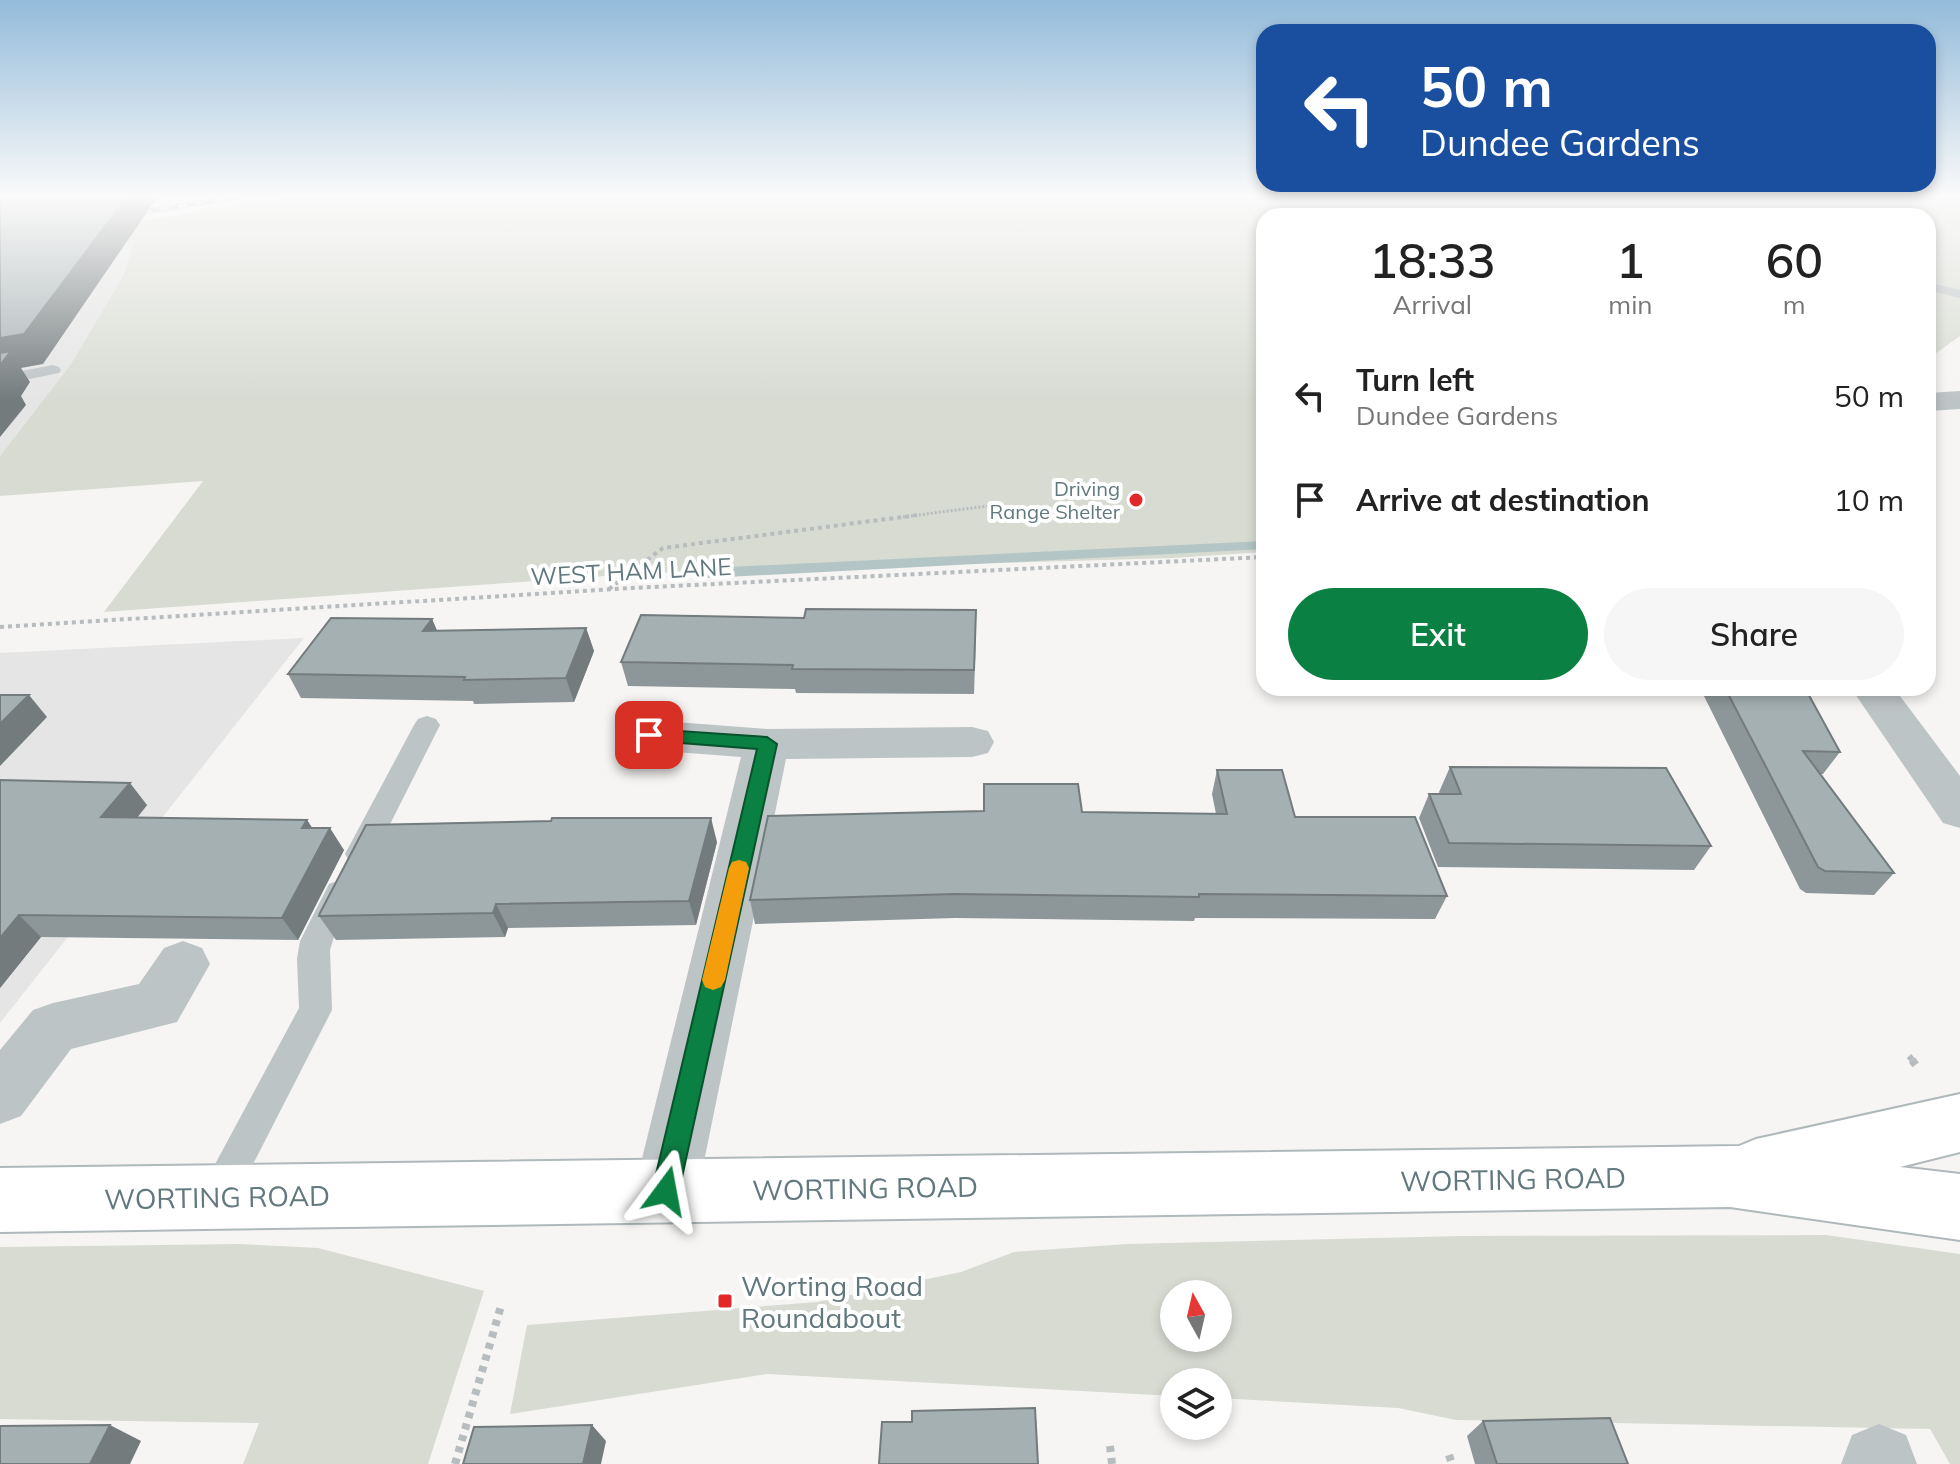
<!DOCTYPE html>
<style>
:root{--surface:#fff;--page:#f6f6f6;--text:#222;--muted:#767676;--accent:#0b8043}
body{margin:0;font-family:Mulish,sans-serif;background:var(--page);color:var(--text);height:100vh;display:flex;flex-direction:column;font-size:30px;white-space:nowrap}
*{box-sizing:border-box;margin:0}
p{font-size:26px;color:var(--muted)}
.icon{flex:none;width:44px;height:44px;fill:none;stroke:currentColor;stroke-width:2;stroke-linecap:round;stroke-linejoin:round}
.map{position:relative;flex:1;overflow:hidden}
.panel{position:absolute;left:1256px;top:208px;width:680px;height:488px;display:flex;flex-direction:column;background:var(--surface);border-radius:24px;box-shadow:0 4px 12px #0003}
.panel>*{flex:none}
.guide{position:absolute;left:1256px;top:24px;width:680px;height:168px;border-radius:24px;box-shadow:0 4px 12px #0003;background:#1a4fa0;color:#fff;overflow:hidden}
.needle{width:52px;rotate:352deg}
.buttons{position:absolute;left:1160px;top:1280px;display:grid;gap:16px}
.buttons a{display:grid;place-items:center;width:72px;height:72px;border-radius:50%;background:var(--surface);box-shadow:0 4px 12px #0003;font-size:40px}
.pin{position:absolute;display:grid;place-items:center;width:68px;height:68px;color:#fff;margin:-34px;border-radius:16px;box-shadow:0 4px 12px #0006}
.me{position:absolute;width:88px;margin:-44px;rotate:13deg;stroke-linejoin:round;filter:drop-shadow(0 0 6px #0008)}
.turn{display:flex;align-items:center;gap:28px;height:168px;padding:0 32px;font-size:36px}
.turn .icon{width:104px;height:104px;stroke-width:2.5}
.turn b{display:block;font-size:56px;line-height:68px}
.eta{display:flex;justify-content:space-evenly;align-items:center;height:136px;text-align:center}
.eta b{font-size:48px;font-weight:600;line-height:56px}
.button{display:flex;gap:16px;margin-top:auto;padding:16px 32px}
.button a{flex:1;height:92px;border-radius:48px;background:var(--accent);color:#fff;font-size:32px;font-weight:600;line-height:92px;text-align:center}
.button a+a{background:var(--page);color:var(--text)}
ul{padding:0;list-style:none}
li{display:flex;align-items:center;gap:24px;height:104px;padding:0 32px}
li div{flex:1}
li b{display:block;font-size:30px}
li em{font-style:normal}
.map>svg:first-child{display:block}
.built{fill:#e4e5e4}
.green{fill:#d7dbd2;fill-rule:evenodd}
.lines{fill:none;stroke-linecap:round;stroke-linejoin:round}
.stream{fill:#b3c5c5;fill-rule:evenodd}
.secondary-casing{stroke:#afb8ba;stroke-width:4}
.path-far3{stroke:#b7bcbe;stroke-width:3;stroke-dasharray:2 2;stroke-linecap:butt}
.path-far2{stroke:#b7bcbe;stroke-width:4;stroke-dasharray:4 4;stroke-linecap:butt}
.path-far1{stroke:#b7bcbe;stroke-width:6;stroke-dasharray:5 5;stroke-linecap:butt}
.path{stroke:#b7bcbe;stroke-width:8;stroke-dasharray:6 6;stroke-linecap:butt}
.service{fill:#bdc4c6;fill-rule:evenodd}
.minor{fill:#bdc4c6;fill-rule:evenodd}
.secondary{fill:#fff;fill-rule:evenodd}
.rail-casing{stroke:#9ca7aa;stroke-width:5}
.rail{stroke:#fff;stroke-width:3;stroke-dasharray:9;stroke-linecap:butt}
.wall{fill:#8d9799}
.shaded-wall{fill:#737b7d}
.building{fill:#a4b0b2;stroke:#737b7d;stroke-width:2}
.route{fill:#0b8043;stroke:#07532c;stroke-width:2}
.slow{fill:#f59e0b}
.poi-dot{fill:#e32628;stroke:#fff;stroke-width:3}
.labels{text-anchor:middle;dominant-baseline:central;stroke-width:8;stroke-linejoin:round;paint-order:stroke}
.far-poi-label{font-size:20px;fill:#61797e;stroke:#fff;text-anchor:end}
.street-label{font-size:24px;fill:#61797e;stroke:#fff}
.near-street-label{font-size:28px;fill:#61797e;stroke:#fff}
.near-poi-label{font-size:28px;fill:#61797e;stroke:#fff;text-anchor:start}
</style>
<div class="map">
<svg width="1960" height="1464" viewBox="0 0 1960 1464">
<rect width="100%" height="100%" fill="#f6f5f3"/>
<g class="built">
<polygon points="131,236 135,241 122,278 71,364 0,456 0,260"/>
<polygon points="304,638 0,1023 0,653"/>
</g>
<g class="green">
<polygon points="295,196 1960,196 1960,336 1928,359 1928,216 1264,216 1264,552 1173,558 646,573 104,612 203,481 0,496 0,456 71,364 122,278 135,241 131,236 0,260 0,243"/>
<path d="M1826 1235 1960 1254V1464H1950L1930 1429 1456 1420 1398 1408 1218 1398V1382H1174V1396L767 1374 510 1414 527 1325 817 1302 961 1272 1014 1252 1127 1244 1462 1236ZM1174 1294H1218V1338H1174Z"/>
<polygon points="239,1244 318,1248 484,1291 428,1464 243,1464 259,1423 0,1419 0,1247"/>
</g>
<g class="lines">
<polygon class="stream" points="1264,541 1264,549 708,578 700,573 708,568"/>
<g class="secondary-casing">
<polygon id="secondary" points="1960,1094 1960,1152 1900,1167 1960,1174 1960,1240 1730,1207 0,1232 0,1168 1739,1146 1756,1139"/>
</g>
<polyline class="path-far3" points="903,517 995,505"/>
<g class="path-far2">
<polyline points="609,589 663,548 918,515"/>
<polyline points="0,627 632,588 1264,557"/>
</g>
<polyline class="path-far1" points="1909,1056 1914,1062"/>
<g class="path">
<polyline points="1912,1060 1918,1068"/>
<polyline points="1110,1446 1112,1464"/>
<polyline points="1449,1455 1452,1464"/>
<polyline points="455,1464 501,1306"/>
</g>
<g class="service">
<polygon points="1928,282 1960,290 1960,298 1928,290"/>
<polygon points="53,365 59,367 61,370 59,373 0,385 0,375"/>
<polygon points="427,716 436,719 440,725 375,854 370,862 360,865 350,862 345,854 414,725 418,719"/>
<polygon points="340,880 351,884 355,892 338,924 330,950 332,1010 231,1207 218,1213 205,1207 199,1194 299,1008 297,959 300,941 329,884"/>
</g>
<g class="minor">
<polygon points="1960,391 1960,409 1928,411 1928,393"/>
<polygon points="1851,688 1894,688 1960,776 1960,828 1943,823"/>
<polygon points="649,720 767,729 972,727 988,731 994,742 988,753 972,757 786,759 698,1191 689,1214 666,1223 643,1214 634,1191 741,757 649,750 633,746 627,735 633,724"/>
<polygon points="183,941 202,948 210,964 177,1022 71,1049 21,1116 0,1124 0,1050 33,1010 53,1003 139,984 164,948"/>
<polygon points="1879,1424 1906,1435 1917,1464 1841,1464 1852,1435"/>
</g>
<use href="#secondary" class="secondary"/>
<g class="rail-casing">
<polyline id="rail" points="125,215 243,196"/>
</g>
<use href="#rail" class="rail"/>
</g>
<g class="wall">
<polygon points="432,619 437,631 586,628 594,651 574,702 474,704 473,701 301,698 288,674"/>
<polygon points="976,634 974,694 796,693 795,689 628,686 621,662"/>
<polygon points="1700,688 1805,688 1840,752 1823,774 1820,774 1894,873 1874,895 1806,893 1800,889"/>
<polygon points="1450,767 1711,846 1694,870 1438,867 1419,818 1429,794 1440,794 1439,792"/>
<polygon points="1217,770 1295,817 1447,896 1435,919 1195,918 1194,921 955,918 755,924 750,900 984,811 984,784 1082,812 1216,814 1212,794"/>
<polygon points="0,780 147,805 137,818 307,820 312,828 344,850 298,940 41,937 0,988"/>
<polygon points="717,842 696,925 508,928 505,937 336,940 319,916"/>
<polygon points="1483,1421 1628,1464 1475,1464 1467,1436"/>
</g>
<g class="shaded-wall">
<polygon points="128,196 158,196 43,364 21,368 30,382 21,396 26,405 0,437 0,338"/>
<polygon points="432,619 442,642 423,631"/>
<polygon points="586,628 594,651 574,702 566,678"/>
<polygon points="29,695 47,717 0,766 0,724"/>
<polygon points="130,783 147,805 119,840 101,817"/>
<polygon points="711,818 717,842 696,925 689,901"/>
<polygon points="307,820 322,843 302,828"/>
<polygon points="330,828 344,850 298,940 282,918"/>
<polygon points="496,904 508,928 505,937 493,913"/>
<polygon points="19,915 41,937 0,988 0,938"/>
<polygon points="110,1425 141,1441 130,1464 90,1464"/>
<polygon points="592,1425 606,1441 601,1464 583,1464"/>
</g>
<g class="building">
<polygon points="0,196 128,196 24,334 0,338"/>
<polygon points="11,351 0,365 0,353"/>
<polygon points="806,609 976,610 974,670 792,669 793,665 621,662 641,615 804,618"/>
<polygon points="331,618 432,619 423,631 586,628 566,678 464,680 465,677 288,674"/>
<polygon points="1725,688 1805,688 1840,752 1803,751 1894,873 1825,871 1818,867"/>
<polygon points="0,695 29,695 0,724"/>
<polygon points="1450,767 1666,768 1711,846 1449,843 1429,794 1461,794"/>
<polygon points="1217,770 1282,770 1295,817 1415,817 1447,896 1199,894 1199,897 954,894 750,900 768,816 984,811 984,784 1078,784 1082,812 1227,814"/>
<polygon points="0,780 130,783 101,817 307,820 302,828 330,828 282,918 19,915 0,938"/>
<polygon points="552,818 711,818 689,901 496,904 493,913 319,916 320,913 366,825 551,821"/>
<polygon points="1035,1408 1038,1464 879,1464 882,1422 912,1422 912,1411"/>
<polygon points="1610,1418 1628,1464 1497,1464 1483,1421"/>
<polygon points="110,1425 90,1464 0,1464 0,1426"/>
<polygon points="592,1425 583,1464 463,1464 474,1427"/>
</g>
<linearGradient id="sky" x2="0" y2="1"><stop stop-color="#93bbda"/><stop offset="0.49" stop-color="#fbfafa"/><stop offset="1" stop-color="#fbfafa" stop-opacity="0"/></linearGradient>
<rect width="1960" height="401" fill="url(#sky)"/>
<polygon class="route" points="649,729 767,737 777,744 679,1191 675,1200 666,1204 656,1200 652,1191 757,749 643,740 640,735 643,731"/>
<polygon class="slow" points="739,860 746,862 749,868 725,980 721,987 713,990 705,987 702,980 729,868 732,862"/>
<g class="poi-dot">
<circle cx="1136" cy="500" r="8"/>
<rect x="717" y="1293" width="16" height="16" rx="4"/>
</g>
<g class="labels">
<g class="far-poi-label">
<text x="1120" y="488">Driving<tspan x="1120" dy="23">Range Shelter</tspan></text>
</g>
<g class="street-label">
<text transform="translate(631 571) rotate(-3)">WEST HAM LANE</text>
</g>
<g class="near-street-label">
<text transform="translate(1513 1179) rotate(-1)">WORTING ROAD</text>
<text transform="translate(865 1188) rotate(-1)">WORTING ROAD</text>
<text transform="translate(217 1197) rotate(-1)">WORTING ROAD</text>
</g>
<g class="near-poi-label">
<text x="741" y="1285">Worting Road<tspan x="741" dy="32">Roundabout</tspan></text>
</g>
</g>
</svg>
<div class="buttons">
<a><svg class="needle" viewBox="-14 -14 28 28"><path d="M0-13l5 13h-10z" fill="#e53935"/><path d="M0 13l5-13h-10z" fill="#767676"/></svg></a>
<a><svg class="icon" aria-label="layers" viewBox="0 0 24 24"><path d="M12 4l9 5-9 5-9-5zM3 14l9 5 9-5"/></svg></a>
</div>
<div class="pin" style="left:649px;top:735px;background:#d93025"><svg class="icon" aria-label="arrive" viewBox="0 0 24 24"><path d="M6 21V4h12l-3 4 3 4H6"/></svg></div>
<svg class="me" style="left:666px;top:1191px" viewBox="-20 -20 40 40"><path d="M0-17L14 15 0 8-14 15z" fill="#0b8043" stroke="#fff" stroke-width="4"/></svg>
<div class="guide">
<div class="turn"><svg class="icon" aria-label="left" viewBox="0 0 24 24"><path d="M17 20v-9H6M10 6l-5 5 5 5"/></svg><div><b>50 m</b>Dundee Gardens</div></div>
</div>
<section class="panel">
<div class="eta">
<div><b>18:33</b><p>Arrival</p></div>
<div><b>1</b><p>min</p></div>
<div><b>60</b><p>m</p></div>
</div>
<ul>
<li><svg class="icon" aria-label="left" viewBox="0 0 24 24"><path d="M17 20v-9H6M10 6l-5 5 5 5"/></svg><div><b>Turn left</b><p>Dundee Gardens</p></div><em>50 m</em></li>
<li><svg class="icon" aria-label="arrive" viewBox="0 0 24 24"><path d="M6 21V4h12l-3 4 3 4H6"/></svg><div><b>Arrive at destination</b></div><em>10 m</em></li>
</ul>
<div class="button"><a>Exit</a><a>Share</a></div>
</section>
</div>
